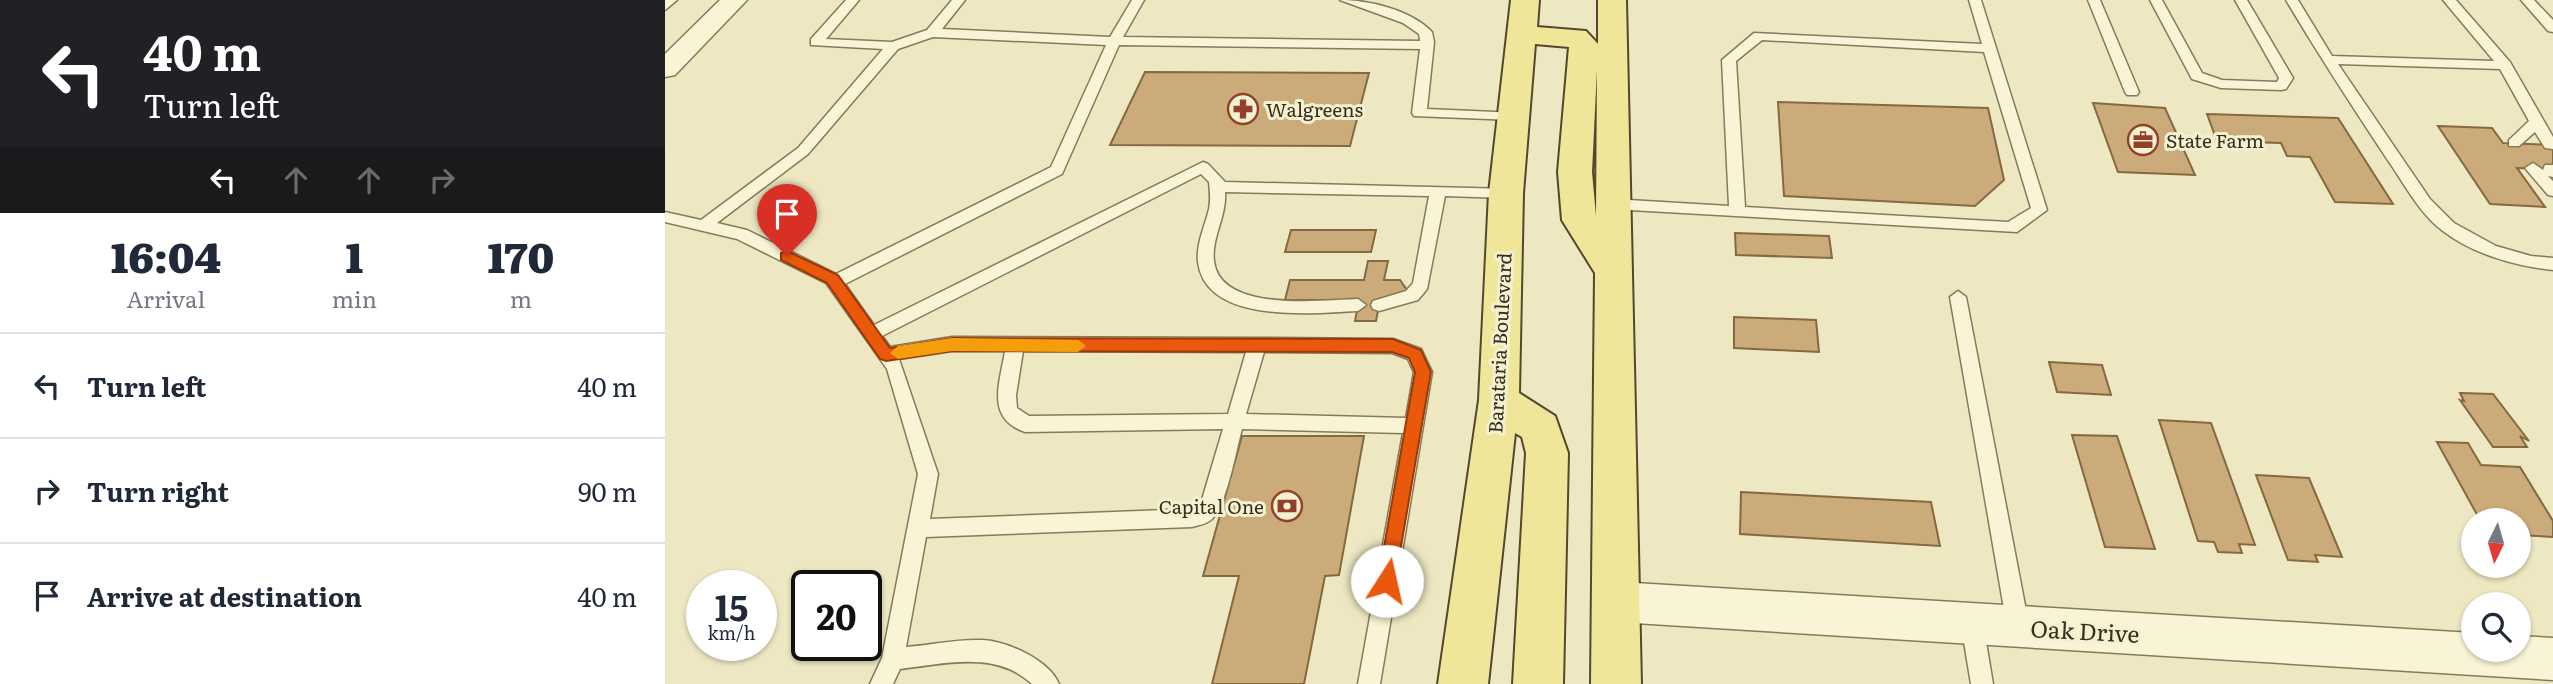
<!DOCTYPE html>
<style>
:root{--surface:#fff;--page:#f2f2f3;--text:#1f2937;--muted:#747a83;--line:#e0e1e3}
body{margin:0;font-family:Literata,serif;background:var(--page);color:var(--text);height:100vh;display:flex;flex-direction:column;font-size:26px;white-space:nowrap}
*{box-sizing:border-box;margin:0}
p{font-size:23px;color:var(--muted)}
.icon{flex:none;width:38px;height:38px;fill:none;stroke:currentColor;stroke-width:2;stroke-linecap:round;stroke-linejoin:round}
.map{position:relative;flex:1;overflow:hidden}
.panel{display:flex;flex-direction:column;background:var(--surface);width:665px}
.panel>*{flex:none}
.banner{background:#202124;color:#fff;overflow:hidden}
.needle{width:46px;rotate:185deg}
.controls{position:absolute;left:1796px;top:508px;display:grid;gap:14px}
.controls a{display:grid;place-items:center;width:70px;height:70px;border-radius:50%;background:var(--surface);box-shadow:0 2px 5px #0004;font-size:35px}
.speed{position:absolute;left:21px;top:570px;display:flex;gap:14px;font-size:35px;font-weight:700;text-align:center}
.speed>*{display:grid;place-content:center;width:91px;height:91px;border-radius:50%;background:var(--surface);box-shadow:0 2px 5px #0004;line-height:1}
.speed small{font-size:18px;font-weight:400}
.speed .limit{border:4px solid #111;border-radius:10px;background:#fff;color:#111}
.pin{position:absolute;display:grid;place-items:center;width:60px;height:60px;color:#fff;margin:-72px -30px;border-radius:50% 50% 50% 0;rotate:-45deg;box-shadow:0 0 7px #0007}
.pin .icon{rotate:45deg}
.me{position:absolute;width:77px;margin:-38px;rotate:10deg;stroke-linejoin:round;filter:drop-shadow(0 0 5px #0008)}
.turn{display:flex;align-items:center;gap:24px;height:147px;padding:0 28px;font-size:32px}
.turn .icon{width:91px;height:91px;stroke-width:2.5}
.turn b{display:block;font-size:49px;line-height:60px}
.lanes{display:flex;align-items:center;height:66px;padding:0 28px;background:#0003;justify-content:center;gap:35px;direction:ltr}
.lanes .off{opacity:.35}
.eta{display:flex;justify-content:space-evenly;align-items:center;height:119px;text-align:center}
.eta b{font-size:42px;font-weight:800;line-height:49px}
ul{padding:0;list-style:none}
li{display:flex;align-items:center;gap:21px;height:105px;padding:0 28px;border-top:2px solid var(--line)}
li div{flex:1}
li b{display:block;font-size:26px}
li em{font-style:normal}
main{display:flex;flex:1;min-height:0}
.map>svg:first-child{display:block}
.building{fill:#caab79;stroke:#856940;stroke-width:2}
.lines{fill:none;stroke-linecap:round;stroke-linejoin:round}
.service-casing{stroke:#867a5a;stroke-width:3}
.minor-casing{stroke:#867a5a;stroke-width:3}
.primary-casing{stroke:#54472e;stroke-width:4}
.service{fill:#f8f4d5;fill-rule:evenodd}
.minor{fill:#f8f4d5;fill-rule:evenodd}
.primary{fill:#efe69a;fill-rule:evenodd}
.route{fill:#ea580c;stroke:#983908;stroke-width:2}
.slow{fill:#f59e0b}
.labels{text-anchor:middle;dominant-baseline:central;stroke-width:6;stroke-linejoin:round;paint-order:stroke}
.poi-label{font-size:19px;fill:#362e1e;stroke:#f4f1d1;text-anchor:start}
.street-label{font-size:19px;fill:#362e1e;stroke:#f4f1d1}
.near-street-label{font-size:23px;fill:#362e1e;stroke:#f4f1d1}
</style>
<main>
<section class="panel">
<div class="banner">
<div class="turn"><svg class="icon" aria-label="left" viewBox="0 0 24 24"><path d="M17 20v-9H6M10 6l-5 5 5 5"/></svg><div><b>40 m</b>Turn left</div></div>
<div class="lanes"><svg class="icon" aria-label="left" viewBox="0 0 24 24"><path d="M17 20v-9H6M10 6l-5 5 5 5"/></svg><svg class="icon off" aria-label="ahead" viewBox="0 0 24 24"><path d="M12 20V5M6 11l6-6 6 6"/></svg><svg class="icon off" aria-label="ahead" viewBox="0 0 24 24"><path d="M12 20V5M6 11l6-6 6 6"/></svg><svg class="icon off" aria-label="right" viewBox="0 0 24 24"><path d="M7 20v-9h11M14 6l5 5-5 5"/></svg></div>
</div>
<div class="eta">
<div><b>16:04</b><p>Arrival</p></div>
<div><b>1</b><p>min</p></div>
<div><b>170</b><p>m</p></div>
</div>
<ul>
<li><svg class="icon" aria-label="left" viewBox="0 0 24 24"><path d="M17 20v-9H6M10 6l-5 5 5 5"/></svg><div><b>Turn left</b></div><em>40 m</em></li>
<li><svg class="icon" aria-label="right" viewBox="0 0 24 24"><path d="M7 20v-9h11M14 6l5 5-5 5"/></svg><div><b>Turn right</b></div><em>90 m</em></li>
<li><svg class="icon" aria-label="arrive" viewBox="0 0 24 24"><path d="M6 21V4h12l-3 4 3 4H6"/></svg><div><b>Arrive at destination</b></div><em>40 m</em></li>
</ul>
</section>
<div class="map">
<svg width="1888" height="684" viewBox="0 0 1888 684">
<rect width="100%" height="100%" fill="#ede8c2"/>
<g class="building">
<polygon points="480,72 704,73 685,146 445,145"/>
<polygon points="1113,102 1323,108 1339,180 1310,206 1119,196"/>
<polygon points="1428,103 1500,108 1530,175 1453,172"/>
<polygon points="1542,114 1673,118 1728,204 1670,202 1645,157 1622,156 1616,143 1552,141"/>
<polygon points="1773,126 1827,128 1838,143 1888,145 1888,169 1852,168 1880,207 1825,204"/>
<polygon points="626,230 711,230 706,252 620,252"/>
<polygon points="1070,233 1164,236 1167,258 1071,255"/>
<polygon points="703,261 723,261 719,280 735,280 742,290 731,301 715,300 711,321 690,321 694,300 620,300 625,280 699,280"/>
<polygon points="1069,317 1151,320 1154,352 1069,348"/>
<polygon points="1384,362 1437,365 1446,395 1392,392"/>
<polygon points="1795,393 1828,394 1864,441 1855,436 1862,447 1828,447 1795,400 1799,401"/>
<polygon points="1494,420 1546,423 1590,545 1574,544 1577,553 1553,552 1549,542 1533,541"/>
<polygon points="1407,435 1452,436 1490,549 1440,547"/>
<polygon points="577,436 699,436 674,575 660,576 639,684 547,684 574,576 538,576"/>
<polygon points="1772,442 1803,443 1816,465 1855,467 1888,521 1888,537 1853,535 1853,520 1815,520"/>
<polygon points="1591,475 1644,478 1677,557 1650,555 1653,562 1623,560"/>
<polygon points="1076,492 1266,502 1275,546 1075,534"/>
</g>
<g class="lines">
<g class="service-casing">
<g id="service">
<polygon points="0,0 12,0 0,10"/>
<path d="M181 0H194L161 39 227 42 262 30 287 0H300L277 29 445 37 467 0H479L458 37 755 41 754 34 738 23 675 0C704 0 746 10 767 32L769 42 762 109 853 113 855 116 848 120 749 116 747 113 755 49 454 45 397 174 180 284 209 325 538 162 543 164 560 182 846 189 849 193 841 198 780 196 762 289 753 300 714 311 708 309 706 305 708 301 741 291 748 283 764 196 560 192C562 216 546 238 549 261 555 313 656 300 693 299L701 305 693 311C648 313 541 325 533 262 531 244 540 226 544 209 546 200 545 191 544 182L536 174 217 336 225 347 287 337 592 338 728 339 756 349 767 372 715 684H693L738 433 577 429C571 450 562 504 547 519 542 524 534 525 527 527L261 537 241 647C266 645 292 639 317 640 342 641 384 660 394 684H367C331 650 279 664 235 669L228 684H205L217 658 253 474 222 369 161 283 72 239 0 222V212L36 220 133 148 218 49 146 45V39ZM268 37 441 45 386 167 171 274 82 230 52 223 143 154 233 49ZM287 351H340C335 383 320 418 360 432L558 429 536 503 527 509 265 519 273 474 234 359ZM358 351 581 352 563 414 364 416 352 408 351 395ZM599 352 727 353 743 359 749 372 741 418 581 414Z"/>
<path d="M1304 0H1316L1382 210 1352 232 947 209 939 204 947 199 1064 206 1057 60 1089 33 1317 44ZM1097 40 1319 52 1366 208 1343 222 1080 207 1071 61Z"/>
<polygon points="1423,0 1435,0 1474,92 1472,95 1462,95 1460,92"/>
<polygon points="1485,0 1497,0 1537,73 1557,80 1612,82 1614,78 1570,0 1582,0 1628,78 1621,89 1616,90 1556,88 1527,79"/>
<path d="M1621 0H1633L1667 56 1829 61 1778 0H1791L1845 62 1888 137V149L1880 148 1870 132 1854 146H1844V140L1864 121 1835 69 1673 64 1765 199 1789 223 1831 246 1866 256 1888 258V270C1850 266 1808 254 1778 231 1754 213 1739 183 1722 159 1687 106 1653 54 1621 0Z"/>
<polygon points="1856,0 1869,0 1888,20 1888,32 1883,31"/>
<polygon points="1868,163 1878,170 1880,165 1888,165 1888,177 1883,176 1888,181 1888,196 1883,195 1860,168"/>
<polygon points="1293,291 1301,297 1364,626 1361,633 1353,636 1345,633 1342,626 1285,297"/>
<polygon points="1307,614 1315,617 1318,624 1328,684 1306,684 1296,624 1299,617"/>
</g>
</g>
<g class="minor-casing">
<g id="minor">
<polygon points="55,0 82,0 10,75 0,77 0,54"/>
<polygon points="953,582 1808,633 1808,649 1853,649 1853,636 1888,638 1888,680 953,622 938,616 932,602 938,588"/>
</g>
</g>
<g class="primary-casing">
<path id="primary" d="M846 0H874L872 27 921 31 933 44V0H961L976 684H926L930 273 897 220 893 172 904 47 870 44 858 193 854 393 890 416 903 453 898 684H848L861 453 857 437 850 433 823 684H773L814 400 824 193ZM932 69 931 216 927 172Z"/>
</g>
<use href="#service" class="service"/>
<use href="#minor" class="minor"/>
<use href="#primary" class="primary"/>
</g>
<polygon class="route" points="122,251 173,275 225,348 287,338 728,339 756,350 766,372 729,587 722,589 715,587 713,581 750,372 744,358 727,352 287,351 221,361 215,359 162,283 116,260 116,253"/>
<polygon class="slow" points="287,338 413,340 421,346 413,352 287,351 233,359 225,353 233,346"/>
<defs>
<g id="pharmacy-ring" transform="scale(1.575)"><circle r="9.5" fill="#f4f1d1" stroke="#943f2b" stroke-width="1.5"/><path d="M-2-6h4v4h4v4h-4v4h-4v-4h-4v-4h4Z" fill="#943f2b"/></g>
<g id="office-ring" transform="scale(1.575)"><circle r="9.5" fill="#f4f1d1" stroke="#943f2b" stroke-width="1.5"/><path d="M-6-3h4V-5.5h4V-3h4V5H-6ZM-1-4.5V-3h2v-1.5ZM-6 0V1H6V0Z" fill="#943f2b"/></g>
<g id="bank-ring" transform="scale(1.575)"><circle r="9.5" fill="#f4f1d1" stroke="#943f2b" stroke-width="1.5"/><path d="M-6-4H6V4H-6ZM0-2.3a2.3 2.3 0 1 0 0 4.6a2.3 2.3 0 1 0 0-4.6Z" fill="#943f2b"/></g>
</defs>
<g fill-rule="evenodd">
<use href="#pharmacy-ring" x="578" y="109"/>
<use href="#office-ring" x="1478" y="140"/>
<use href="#bank-ring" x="622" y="506"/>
</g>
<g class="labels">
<g class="poi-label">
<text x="601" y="109">Walgreens</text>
<text x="1501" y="140">State Farm</text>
<text x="599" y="506" text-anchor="end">Capital One</text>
</g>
<g class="street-label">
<text transform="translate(834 343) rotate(-87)">Barataria Boulevard</text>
</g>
<g class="near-street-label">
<text transform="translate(1420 630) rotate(3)">Oak Drive</text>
</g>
</g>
</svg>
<div class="controls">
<a><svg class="needle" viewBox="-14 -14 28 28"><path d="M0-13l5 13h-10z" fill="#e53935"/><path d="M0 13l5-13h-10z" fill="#747a83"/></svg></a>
<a><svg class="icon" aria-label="search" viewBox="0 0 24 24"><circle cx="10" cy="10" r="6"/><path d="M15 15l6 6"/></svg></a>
</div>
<div class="speed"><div>15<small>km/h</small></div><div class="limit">20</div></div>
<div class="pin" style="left:122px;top:256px;background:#d93025"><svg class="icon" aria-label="arrive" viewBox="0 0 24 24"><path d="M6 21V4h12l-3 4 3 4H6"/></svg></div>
<svg class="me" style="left:722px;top:581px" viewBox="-20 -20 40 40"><circle r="19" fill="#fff"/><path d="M0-13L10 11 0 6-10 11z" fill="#ea580c"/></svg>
</div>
</main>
